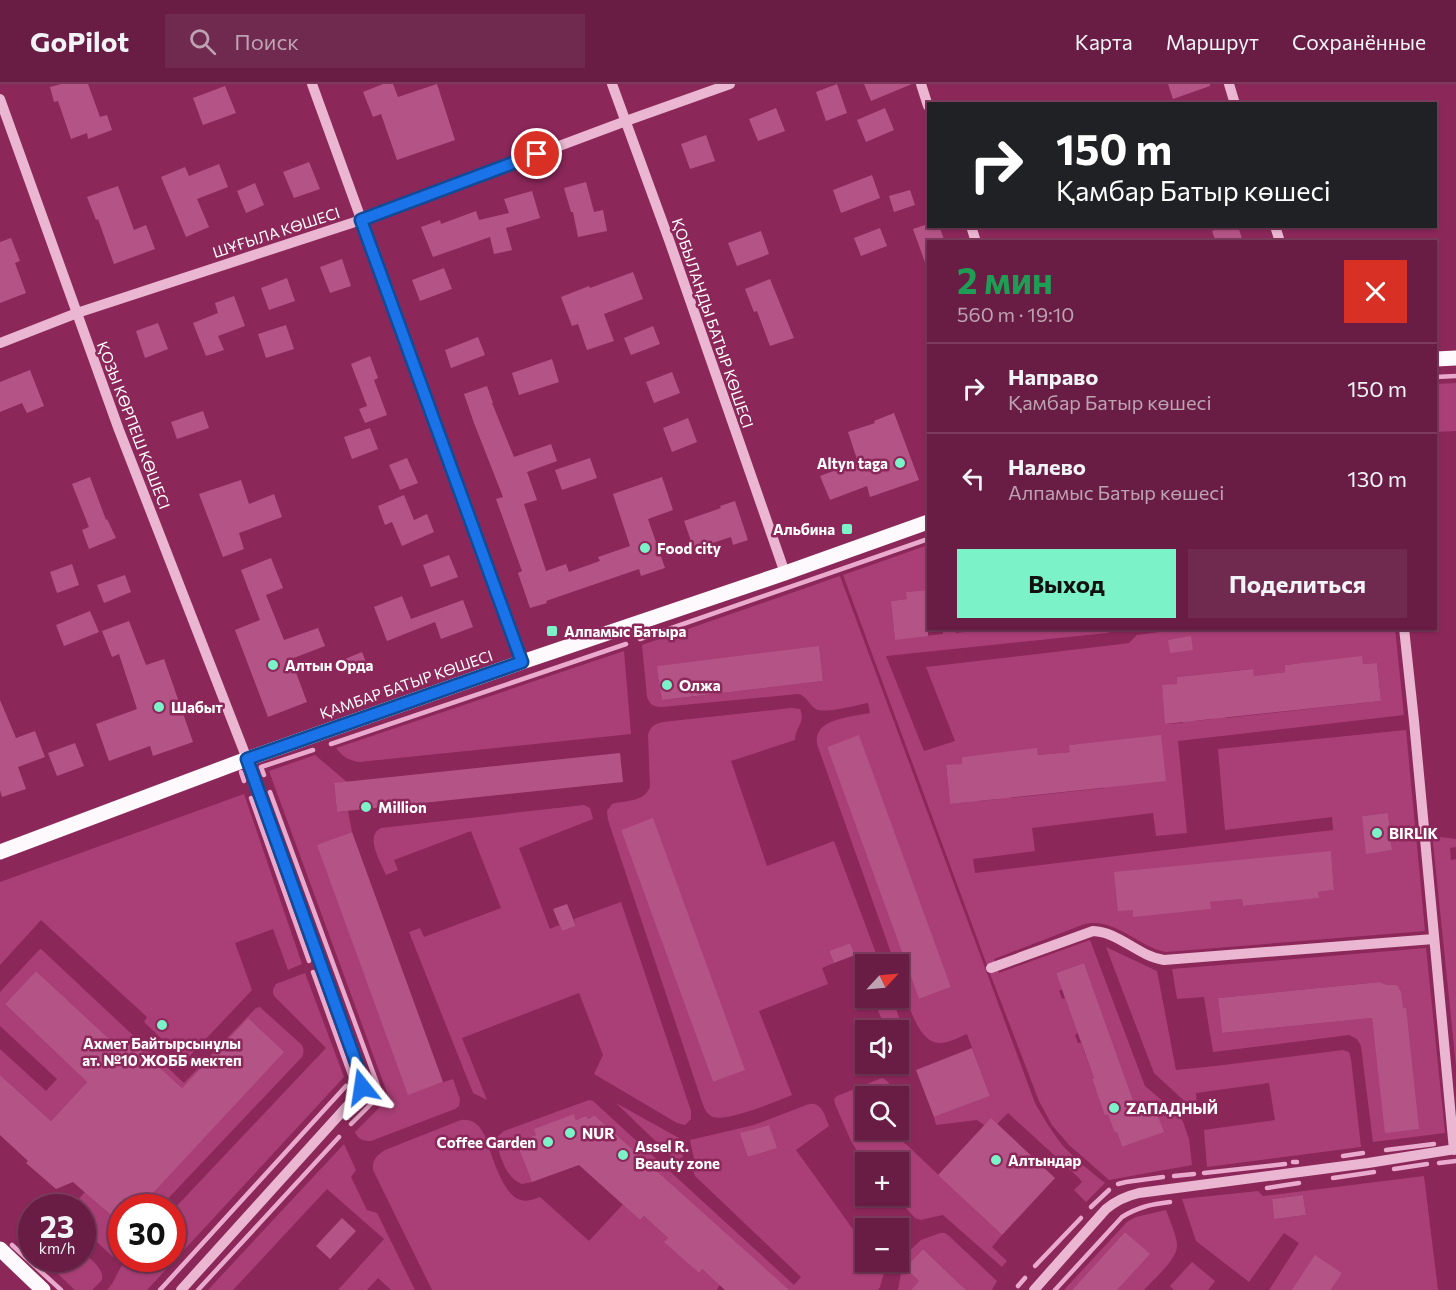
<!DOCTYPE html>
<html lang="ru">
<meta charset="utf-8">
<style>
:root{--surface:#691d44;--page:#712a4f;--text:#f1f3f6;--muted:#bda2b2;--line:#7c3b5d;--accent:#7bf2c7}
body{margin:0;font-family:Commissioner,sans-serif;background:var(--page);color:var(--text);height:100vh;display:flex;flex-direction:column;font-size:22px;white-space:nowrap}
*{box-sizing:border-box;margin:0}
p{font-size:20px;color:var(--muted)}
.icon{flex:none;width:33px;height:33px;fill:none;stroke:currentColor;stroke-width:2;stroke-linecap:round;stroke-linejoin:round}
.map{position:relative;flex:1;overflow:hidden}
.drawer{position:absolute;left:927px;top:156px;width:510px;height:390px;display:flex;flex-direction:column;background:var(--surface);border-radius:0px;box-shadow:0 2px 4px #0004,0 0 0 2px var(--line)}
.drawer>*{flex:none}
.hud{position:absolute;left:927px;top:18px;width:510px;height:126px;border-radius:0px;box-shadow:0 2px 4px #0004,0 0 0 2px var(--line);background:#202124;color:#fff;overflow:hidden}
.needle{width:39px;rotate:64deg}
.controls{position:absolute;left:855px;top:870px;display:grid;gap:12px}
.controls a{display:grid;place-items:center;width:54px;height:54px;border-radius:0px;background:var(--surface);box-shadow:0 2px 4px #0004,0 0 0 2px var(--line);font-size:30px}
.speed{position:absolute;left:18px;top:1110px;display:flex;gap:12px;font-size:30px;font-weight:700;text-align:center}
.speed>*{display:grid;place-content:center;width:78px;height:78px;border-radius:50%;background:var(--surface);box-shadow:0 2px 4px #0004,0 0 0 2px var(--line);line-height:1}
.speed small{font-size:15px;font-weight:400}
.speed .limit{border:9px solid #d22;background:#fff;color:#111}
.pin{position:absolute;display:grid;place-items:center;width:51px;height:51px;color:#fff;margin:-26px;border:3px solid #fff;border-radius:50%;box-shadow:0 2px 6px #0007}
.me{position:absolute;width:66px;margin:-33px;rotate:345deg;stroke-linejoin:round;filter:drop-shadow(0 0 4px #0008)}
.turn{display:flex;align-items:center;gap:21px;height:126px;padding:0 30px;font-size:27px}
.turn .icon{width:78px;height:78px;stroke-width:2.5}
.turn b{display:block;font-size:42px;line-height:51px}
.round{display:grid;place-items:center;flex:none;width:63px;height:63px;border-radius:0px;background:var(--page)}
.summary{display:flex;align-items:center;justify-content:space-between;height:102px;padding:0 30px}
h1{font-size:36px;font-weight:700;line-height:45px;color:#1e9e55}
.primary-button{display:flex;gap:12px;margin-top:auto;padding:12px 30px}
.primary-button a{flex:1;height:69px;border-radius:0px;background:var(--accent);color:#111;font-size:24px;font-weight:700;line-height:69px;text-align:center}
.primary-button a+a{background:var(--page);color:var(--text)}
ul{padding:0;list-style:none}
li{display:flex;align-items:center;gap:18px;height:90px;padding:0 30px;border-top:2px solid var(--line)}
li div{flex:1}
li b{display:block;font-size:22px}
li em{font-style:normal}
header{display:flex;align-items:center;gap:36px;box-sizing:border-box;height:84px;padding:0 30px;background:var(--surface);border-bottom:2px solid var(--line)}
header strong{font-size:28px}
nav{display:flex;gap:33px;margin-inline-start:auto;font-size:21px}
.search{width:420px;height:54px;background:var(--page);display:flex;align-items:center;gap:15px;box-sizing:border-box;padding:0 21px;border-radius:0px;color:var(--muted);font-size:22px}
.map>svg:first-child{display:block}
.green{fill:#aa3f77;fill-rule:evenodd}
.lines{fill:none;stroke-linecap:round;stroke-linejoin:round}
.stream{stroke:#eaaacd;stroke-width:4.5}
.building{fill:#b45486}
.minor{stroke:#eab6d1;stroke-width:10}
.major{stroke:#fef9fc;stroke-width:15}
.route-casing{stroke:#114b97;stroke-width:15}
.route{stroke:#1a73e8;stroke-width:10}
.poi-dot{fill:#7bf2c7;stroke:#8c275a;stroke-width:2}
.labels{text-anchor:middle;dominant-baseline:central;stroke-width:5;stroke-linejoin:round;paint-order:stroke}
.street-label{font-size:15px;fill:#fff;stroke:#8c275a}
.poi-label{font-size:15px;font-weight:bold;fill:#fff;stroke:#8c275a;text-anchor:start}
</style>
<header>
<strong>GoPilot</strong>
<div class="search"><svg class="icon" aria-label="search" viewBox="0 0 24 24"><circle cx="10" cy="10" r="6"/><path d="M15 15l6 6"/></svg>Поиск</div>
<nav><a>Карта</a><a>Маршрут</a><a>Сохранённые</a></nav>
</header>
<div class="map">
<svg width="1456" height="1206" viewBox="0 0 1456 1206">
<rect width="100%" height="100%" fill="#8c275a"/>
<g class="green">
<polygon points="1456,299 1456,347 1436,348 1436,300"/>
<path d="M928 461V506L907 508V515L891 517 895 555 943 550V544L955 545 956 549 972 547V544L987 545 988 546 1121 545 1107 549 886 572 924 667 955 657 926 583 1122 560 1129 559 1137 551 1182 545H1395L1404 631 1178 657 1187 749 1156 752 1153 729 1032 744 1035 767 973 775 975 789 1333 746 1332 733 1225 746 1218 665 1406 646 1425 847 1166 868C1137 863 1113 831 1082 841L994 875 999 889 1090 856 1145 1002 1178 1030 1183 1038 1189 1055 1192 1081 1109 1096 1069 1061 1052 1041 1039 1017 991 892 843 491ZM1362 573 1363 580 1377 579 1381 617 1226 634 1225 626 1213 635 1195 637 1194 630 1183 631V639L1166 640 1162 602 1177 600V593L1252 585 1254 592 1285 588V581ZM1147 653 1104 704 1011 714 1010 706 997 707 998 715 980 717 967 711 968 718 950 720 946 682 962 680V673L1037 665 1038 671 1070 668V661ZM1388 729 1392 766 1367 769 1362 732ZM1331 768 1334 806 1318 808V814L1243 822 1242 815 1210 818V825L1133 832V826ZM1084 879 1138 1030 1155 1025 1163 1048 1122 1063 1117 1048 1115 1049 1110 1029 1095 1004 1092 995 1094 994 1081 959H1078L1075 951 1078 949 1065 914 1062 915 1059 907 1062 905 1056 889Z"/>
<path d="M840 492 1035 1019C1044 1035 1053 1050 1065 1064 1077 1077 1091 1088 1105 1099L1086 1118 1074 1106 1082 1098 1079 1094 1008 1029 997 1040 984 1041 977 1036 936 1041 934 1033 990 1012 967 950C959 953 949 959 940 959 916 960 905 908 899 890L898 880H895L817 660C813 634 852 633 870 629L868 619C857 621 825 630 816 625 808 621 808 612 798 610L662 623C654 623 650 621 647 613L642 561ZM819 563 823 597 662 616 658 582ZM859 652 951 903 919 915 827 663Z"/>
<path d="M624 567 631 650 359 678C348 676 343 673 336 664Z"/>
<path d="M791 624 800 625C806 639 795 643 795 656L731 677 767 782 834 757 880 880H866L865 895 850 859 829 867 834 879 822 884 828 900 759 927 792 1011C777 1017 723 1040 711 1032 707 1030 705 1025 703 1021L608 736 607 727 612 720C626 716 643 719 650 703L648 651C650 642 655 640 663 638ZM653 735 744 986 713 998 621 746Z"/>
<path d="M315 671 347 698 334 700 337 728 348 727 352 748 318 761 408 1010 453 995 460 1015 459 1022 455 1025 371 1057C363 1057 359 1056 355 1048L389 1014 269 687Z"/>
<polygon points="244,710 302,880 288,886 273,845 235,859 252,906 185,977 144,938 147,933 41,836 0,881 0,798"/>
<path d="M584 721 590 724 593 735 519 764 550 845 559 841 562 847 576 842 574 835 621 818 691 1027V1035L685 1041 677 1039 594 990 603 971 579 909 462 954 487 1016 473 1009 409 848 420 844 424 853 501 824 471 747 394 776 398 786 386 791C381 779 364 752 381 744Z"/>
<polygon points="1440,753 1456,755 1456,763 1450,764 1451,776 1456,775 1456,982 1433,758 1435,754"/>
<polygon points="1106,863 1157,887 1176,986 1215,982 1343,966 1349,968 1351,975 1361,1063 1207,1083 1204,1046 1275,1036 1269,999 1196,1009 1197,1024 1193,1025 1154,989"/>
<path d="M1426 864 1445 1049 1373 1058 1361 962 1357 955 1349 951 1213 968 1204 913 1177 915 1172 885ZM1380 898 1385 901H1396L1400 906 1418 1045 1386 1048 1372 934 1222 949 1218 914Z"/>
<path d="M41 865 184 999 256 924 260 923 262 925 302 961C304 966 304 968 302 973L160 1123 139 1124 248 934 182 1004 127 955 119 964 36 887 5 920 87 998 51 1037 0 991V965L46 1007 57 995 0 942V908L39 866Z"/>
<path d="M305 889 344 993 147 1206H107C117 1196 117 1185 127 1175L172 1174 173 1126 326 964 274 912C272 907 273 904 276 900Z"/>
<polygon points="873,914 892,914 907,955 904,962 899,965 898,946 886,946"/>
<path d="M882 994C889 997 891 1001 893 1010L890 1012H866V1046H891L1002 1151 992 1163 1007 1177 1002 1183 943 1131 920 1136 915 1134 895 1112H898V1078H866L865 1080 851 1057 835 1020 834 1015 837 1012Z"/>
<path d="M589 1016 593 1017 794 1201 801 1193 695 1092 693 1087 694 1075 690 1056 754 1041 809 1020C822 1018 825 1032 829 1042L796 1066 865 1162 866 1178H887L880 1203 878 1206H779L636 1069 594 1031 589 1035 586 1032 576 1036 574 1031 536 1051 516 1058 532 1098 522 1100C505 1094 502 1074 496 1060 496 1053 499 1051 504 1047ZM769 1041 776 1064 748 1073 741 1049Z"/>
<polygon points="616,1019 679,1054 683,1073 679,1075 672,1073"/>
<path d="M461 1036C473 1035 478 1040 484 1050 491 1067 502 1112 521 1116 528 1118 534 1115 540 1113L589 1157 626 1117 629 1126 640 1136 644 1132 668 1154 665 1158 699 1189 702 1185 720 1201 717 1205 718 1206H432L373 1086C372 1076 377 1071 385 1066Z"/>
<polygon points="344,1060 356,1086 351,1093 367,1126 377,1129 415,1206 391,1206 378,1194 367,1206 338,1206 384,1155 327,1105 233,1206 208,1206"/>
<path d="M1424 1092 1438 1206H1331L1342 1189 1315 1172 1293 1206H1269L1299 1159 1284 1149 1249 1198 1196 1157 1182 1115 1258 1107 1263 1112ZM1303 1111 1306 1131 1274 1135 1272 1115Z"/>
<polygon points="85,1108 121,1141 121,1164 113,1173 83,1145 82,1124 71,1124"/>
<path d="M1166 1126C1169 1135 1178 1154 1177 1163 1176 1176 1153 1196 1144 1206H1117L1149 1170 1125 1148 1072 1206H1064L1127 1138 1136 1133Z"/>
<polygon points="940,1149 945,1149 949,1152 997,1197 992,1206 959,1206 962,1202 923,1165 905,1184 919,1197 911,1206 898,1206 904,1172 921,1156"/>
<path d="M83 1168C91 1176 104 1184 102 1196L92 1206H75L42 1175 82 1174Z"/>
<polygon points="1192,1178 1215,1197 1208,1206 1174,1206 1170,1202"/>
</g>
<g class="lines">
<g class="stream">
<polyline points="1436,293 1456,292"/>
<polyline points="640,555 928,455"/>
<polyline points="331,660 626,560"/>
<polyline points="241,688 244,697"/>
<polyline points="264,691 261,683 313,666"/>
<polyline points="270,708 381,1010 351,1040"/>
<polyline points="251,714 309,877"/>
<polyline points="313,888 352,996"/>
<polyline points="1386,1066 1434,1060"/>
<polyline points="1343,1072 1363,1069"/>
<polyline points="1293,1078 1297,1078"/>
<polyline points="1439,1079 1456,1077"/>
<polyline points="1394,1085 1427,1080"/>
<polyline points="1204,1089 1285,1080"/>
<polyline points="1174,1092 1194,1090"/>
<polyline points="1333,1094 1374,1088"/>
<polyline points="1118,1100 1126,1098 1163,1093"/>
<polyline points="1267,1104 1299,1099"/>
<polyline points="1091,1123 1109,1106"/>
<polyline points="12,1161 61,1206"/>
<polyline points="1035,1182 1081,1134"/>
<polyline points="1018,1202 1025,1194"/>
<polyline points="160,1206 346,1002"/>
<polyline points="198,1206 339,1053"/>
<path d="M1055 1206 1122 1133C1138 1123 1152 1120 1170 1118"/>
</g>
</g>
<g class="building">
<polygon points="61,0 88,0 100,33 107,31 112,46 88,55 87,49 71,55 58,17 54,18 50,3"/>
<polygon points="383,0 393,0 398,13 437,0 455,56 397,76 381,30 373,33 363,8"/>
<polygon points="837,0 847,29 826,37 816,8"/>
<polygon points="864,0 912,0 871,17"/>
<polygon points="1168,0 1210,0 1210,2 1173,15"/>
<polygon points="225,2 236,29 203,41 193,14"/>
<polygon points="776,24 785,47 758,57 749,35"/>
<polygon points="885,24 894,46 866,58 857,36"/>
<polygon points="706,51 715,77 690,85 681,60"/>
<polygon points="309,78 320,105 294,114 283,88"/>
<polygon points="219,80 228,103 197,115 209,143 186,153 161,93 185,83 189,92"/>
<polygon points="872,91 880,114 841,129 833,106"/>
<polygon points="586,98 594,128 603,126 607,147 578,153 573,128 571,128 564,104"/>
<polygon points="255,99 264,121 246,129 237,107"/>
<polygon points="118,102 134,146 146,141 155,165 114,180 98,135 96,136 87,113"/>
<polygon points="910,106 915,121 894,128 889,112"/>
<polygon points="532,107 540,134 506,144 512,166 494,170 490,153 433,173 421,143 440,136 441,140 476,127 479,136 509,129 504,115"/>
<polygon points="928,140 928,142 939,142 945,158 928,158 928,183 927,184 913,145"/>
<polygon points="1226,142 1238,142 1243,158 1216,158 1212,147"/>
<polygon points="880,144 887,162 861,172 854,154"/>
<polygon points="761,147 769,170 737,182 728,159"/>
<polygon points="11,154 20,177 15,179 26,209 0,219 0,158"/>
<polygon points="342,175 351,202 330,209 320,183"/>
<polygon points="444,184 452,205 420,217 412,196"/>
<polygon points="633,188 643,215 604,230 614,257 587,266 578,240 572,242 561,213 589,202 590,204"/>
<polygon points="287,194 295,217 269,226 261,204"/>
<polygon points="770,195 794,254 770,262 757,227 754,228 745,205"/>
<polygon points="234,212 245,242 218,252 224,266 206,272 193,239 218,229 215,219"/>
<polygon points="158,239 168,265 145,274 136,247"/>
<polygon points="286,241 294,265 266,274 258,250"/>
<polygon points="653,242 660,260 631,271 624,254"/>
<polygon points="478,253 485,271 451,284 445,266"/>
<polygon points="370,272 378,294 374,296 387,331 365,339 359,325 367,322 351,280"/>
<polygon points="552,275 559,298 519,311 512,289"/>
<polygon points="30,286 44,322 27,329 22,319 0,328 0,298"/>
<polygon points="672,288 680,309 654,319 646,298"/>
<polygon points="487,302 493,319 492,319 514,373 551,360 557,377 527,388 537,416 524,420 546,487 566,480 569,488 600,477 598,473 630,462 613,410 662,393 673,426 648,435 665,484 641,492 639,485 546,517 547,519 530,524 518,489 522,487 496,415 503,413 474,339 464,310"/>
<polygon points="203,327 209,344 177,355 171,338"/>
<polygon points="894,329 919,396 870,413 867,402 830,416 820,392 858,378 848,348 875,339 874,337"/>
<polygon points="688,334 697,358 672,368 663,344"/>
<polygon points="370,344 378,365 352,375 344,353"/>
<polygon points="407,374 418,399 400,406 389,381"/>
<polygon points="590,374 597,394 562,406 555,386"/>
<polygon points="90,393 106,436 107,435 116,454 89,465 82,446 89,443 72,400"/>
<polygon points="241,396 249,420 274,410 282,433 239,449 244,465 223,473 199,410"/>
<polygon points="404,411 414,436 427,430 434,448 402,462 392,438 385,441 378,422"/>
<polygon points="735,417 748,456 733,461 731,453 694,465 684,437 721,424 720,422"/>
<polygon points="449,471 458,493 431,503 423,481"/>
<polygon points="271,474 283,504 266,511 284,556 318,544 325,562 291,575 307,618 268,633 235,546 260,536 241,486"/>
<polygon points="72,480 79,501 57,509 50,488"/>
<polygon points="125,491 131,508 104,519 97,501"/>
<polygon points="928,506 928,552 895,556 891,517 907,515 906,508"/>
<polygon points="402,512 411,535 463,516 473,543 441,555 435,538 387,557 374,523"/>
<polygon points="90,527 99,548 64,562 56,541"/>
<polygon points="129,537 146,581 164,575 193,658 153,672 150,662 109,677 96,640 137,625 119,570 112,573 102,547"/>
<polygon points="1191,552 1193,566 1170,569 1168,556"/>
<polygon points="819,562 823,597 662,616 657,582"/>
<polygon points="362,568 368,583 350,590 345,575"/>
<polygon points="1362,572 1363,580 1377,579 1381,617 1165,640 1162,601 1177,600 1177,593 1253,585 1254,592 1285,588 1285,581"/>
<polygon points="0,616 16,654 35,647 45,673 18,683 26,705 2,713 0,706"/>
<polygon points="859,651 951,903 919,915 827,663"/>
<polygon points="1161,651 1166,697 950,720 946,681 962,680 962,673 1037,664 1038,671 1070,668 1069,661"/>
<polygon points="75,659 84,682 57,692 48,669"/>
<polygon points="620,669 623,698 337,728 334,699"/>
<polygon points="1388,729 1392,766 1366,770 1362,732"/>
<polygon points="653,734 745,986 713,998 621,746"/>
<polygon points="352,748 443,998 408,1011 317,761"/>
<polygon points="1331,767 1334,806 1318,808 1319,814 1243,822 1242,815 1210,818 1211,825 1133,833 1133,826 1118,827 1114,788"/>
<polygon points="567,820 576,842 562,847 553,825"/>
<polygon points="850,859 855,871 834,879 829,867"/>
<polygon points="1084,879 1138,1030 1155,1025 1164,1048 1122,1063 1117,1048 1115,1049 1108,1030 1105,1031 1092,995 1094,994 1056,889"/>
<polygon points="36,887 119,964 127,954 182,1004 248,934 284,968 139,1124 122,1124 122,1141 73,1098 56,1105 26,1079 28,1077 0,1051 0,991 51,1037 87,998 5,920"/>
<polygon points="1380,898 1386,901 1396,901 1398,902 1401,908 1403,924 1406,924 1419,1045 1385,1049 1372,934 1222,949 1218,914"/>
<polygon points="972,964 990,1012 934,1033 916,986"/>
<polygon points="574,1030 576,1036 586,1032 589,1035 594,1031 789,1206 725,1206 702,1185 699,1189 664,1158 668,1154 644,1132 640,1136 579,1081 532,1098 516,1058 536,1051 534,1045"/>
<polygon points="991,1034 1055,1094 1002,1151 938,1091"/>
<polygon points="769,1041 777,1064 748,1073 740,1049"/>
<polygon points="1303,1111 1306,1131 1274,1135 1272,1115"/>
<polygon points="342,1134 356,1147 330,1175 316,1162"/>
<polygon points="1125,1148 1150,1170 1117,1206 1072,1206"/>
<polygon points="923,1165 966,1206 911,1206 919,1197 905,1184"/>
<polygon points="1315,1171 1342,1189 1331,1206 1292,1206"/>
</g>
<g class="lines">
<g class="minor">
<polyline points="312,0 522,578"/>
<polyline points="612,0 669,156 785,489"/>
<polyline points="921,0 928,22"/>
<polyline points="1229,0 1235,20"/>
<polyline points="0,15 119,346 247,675 362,995 362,1003 359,1009 181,1206"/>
<polyline points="971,142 976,158"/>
<polyline points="1275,142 1280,158"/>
<polyline points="0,259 77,229 361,136 626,37 730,0"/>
<polyline points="1404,544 1414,637 1454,1066"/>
<path d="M991 884 1093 847C1119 848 1138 872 1164 876L1434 855"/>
<path d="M1034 1206 1106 1125C1117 1116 1126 1112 1139 1109L1368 1079 1456 1065"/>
</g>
<g class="major">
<polyline points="1436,275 1456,274"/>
<polyline points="0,768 247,675 522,578 785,489 928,438"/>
<polyline points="0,1165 43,1206"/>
</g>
</g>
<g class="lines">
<g class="route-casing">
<polyline id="route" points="362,1003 362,995 247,675 522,578 361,136 537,70"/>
</g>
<use href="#route" class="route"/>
</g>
<g class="poi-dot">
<circle cx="900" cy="379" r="6"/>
<rect x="841" y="439" width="12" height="12" rx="3"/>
<circle cx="645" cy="464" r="6"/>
<rect x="546" y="541" width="12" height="12" rx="3"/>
<circle cx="273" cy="581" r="6"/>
<circle cx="667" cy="601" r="6"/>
<circle cx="159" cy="623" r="6"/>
<circle cx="366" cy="723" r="6"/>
<circle cx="1377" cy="749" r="6"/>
<circle cx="162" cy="941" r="6"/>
<circle cx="1114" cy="1024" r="6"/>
<circle cx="570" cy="1049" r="6"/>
<circle cx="548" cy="1058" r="6"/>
<circle cx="623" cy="1071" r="6"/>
<circle cx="996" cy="1076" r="6"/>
</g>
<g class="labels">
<g class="street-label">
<text transform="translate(276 148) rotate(-18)">ШҰҒЫЛА КӨШЕСІ</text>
<text transform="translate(713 239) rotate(71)">ҚОБЫЛАНДЫ БАТЫР КӨШЕСІ</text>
<text transform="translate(134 341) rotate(69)">ҚОЗЫ КӨРПЕШ КӨШЕСІ</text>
<text transform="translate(406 600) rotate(-19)">ҚАМБАР БАТЫР КӨШЕСІ</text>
</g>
<g class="poi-label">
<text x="888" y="379" text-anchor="end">Altyn taga</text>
<text x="835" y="445" text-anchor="end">Альбина</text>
<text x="657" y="464">Food city</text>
<text x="564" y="547">Алпамыс Батыра</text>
<text x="285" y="581">Алтын Орда</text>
<text x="679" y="601">Олжа</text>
<text x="171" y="623">Шабыт</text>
<text x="378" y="723">Million</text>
<text x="1389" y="749">BIRLIK</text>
<text x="162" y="959" text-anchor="middle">Ахмет Байтырсынұлы<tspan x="162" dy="17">ат. №10 ЖОББ мектеп</tspan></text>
<text x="1126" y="1024">ZАПАДНЫЙ</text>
<text x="582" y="1049">NUR</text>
<text x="536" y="1058" text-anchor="end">Coffee Garden</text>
<text x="635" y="1062">Assel R.<tspan x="635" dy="17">Beauty zone</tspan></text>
<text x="1008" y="1076">Алтындар</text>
</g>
</g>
</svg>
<div class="controls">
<a><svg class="needle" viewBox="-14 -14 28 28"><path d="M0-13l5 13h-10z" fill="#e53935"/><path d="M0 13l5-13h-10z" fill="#bda2b2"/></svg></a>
<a><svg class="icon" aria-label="sound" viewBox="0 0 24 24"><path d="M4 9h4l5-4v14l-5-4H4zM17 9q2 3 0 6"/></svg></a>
<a><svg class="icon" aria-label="search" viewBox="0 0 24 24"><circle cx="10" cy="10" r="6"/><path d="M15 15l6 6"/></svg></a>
<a>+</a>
<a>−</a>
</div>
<div class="speed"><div>23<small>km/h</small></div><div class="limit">30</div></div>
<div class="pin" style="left:537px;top:70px;background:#d93025"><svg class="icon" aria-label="arrive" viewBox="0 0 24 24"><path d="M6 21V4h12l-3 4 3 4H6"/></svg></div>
<svg class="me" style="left:362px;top:1003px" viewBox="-20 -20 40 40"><path d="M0-17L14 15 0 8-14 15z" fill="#1a73e8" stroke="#fff" stroke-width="4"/></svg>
<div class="hud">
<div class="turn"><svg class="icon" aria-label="right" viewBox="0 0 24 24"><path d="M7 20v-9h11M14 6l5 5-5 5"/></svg><div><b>150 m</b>Қамбар Батыр көшесі</div></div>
</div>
<section class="drawer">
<div class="summary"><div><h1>2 мин</h1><p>560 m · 19:10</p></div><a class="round" style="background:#d93025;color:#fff"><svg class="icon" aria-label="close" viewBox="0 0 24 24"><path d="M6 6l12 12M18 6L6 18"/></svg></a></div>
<ul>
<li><svg class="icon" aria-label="right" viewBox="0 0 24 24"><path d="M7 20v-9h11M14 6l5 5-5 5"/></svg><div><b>Направо</b><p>Қамбар Батыр көшесі</p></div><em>150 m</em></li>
<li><svg class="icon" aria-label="left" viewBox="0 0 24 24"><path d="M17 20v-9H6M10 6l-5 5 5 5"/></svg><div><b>Налево</b><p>Алпамыс Батыр көшесі</p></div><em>130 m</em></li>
</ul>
<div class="primary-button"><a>Выход</a><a>Поделиться</a></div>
</section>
</div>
